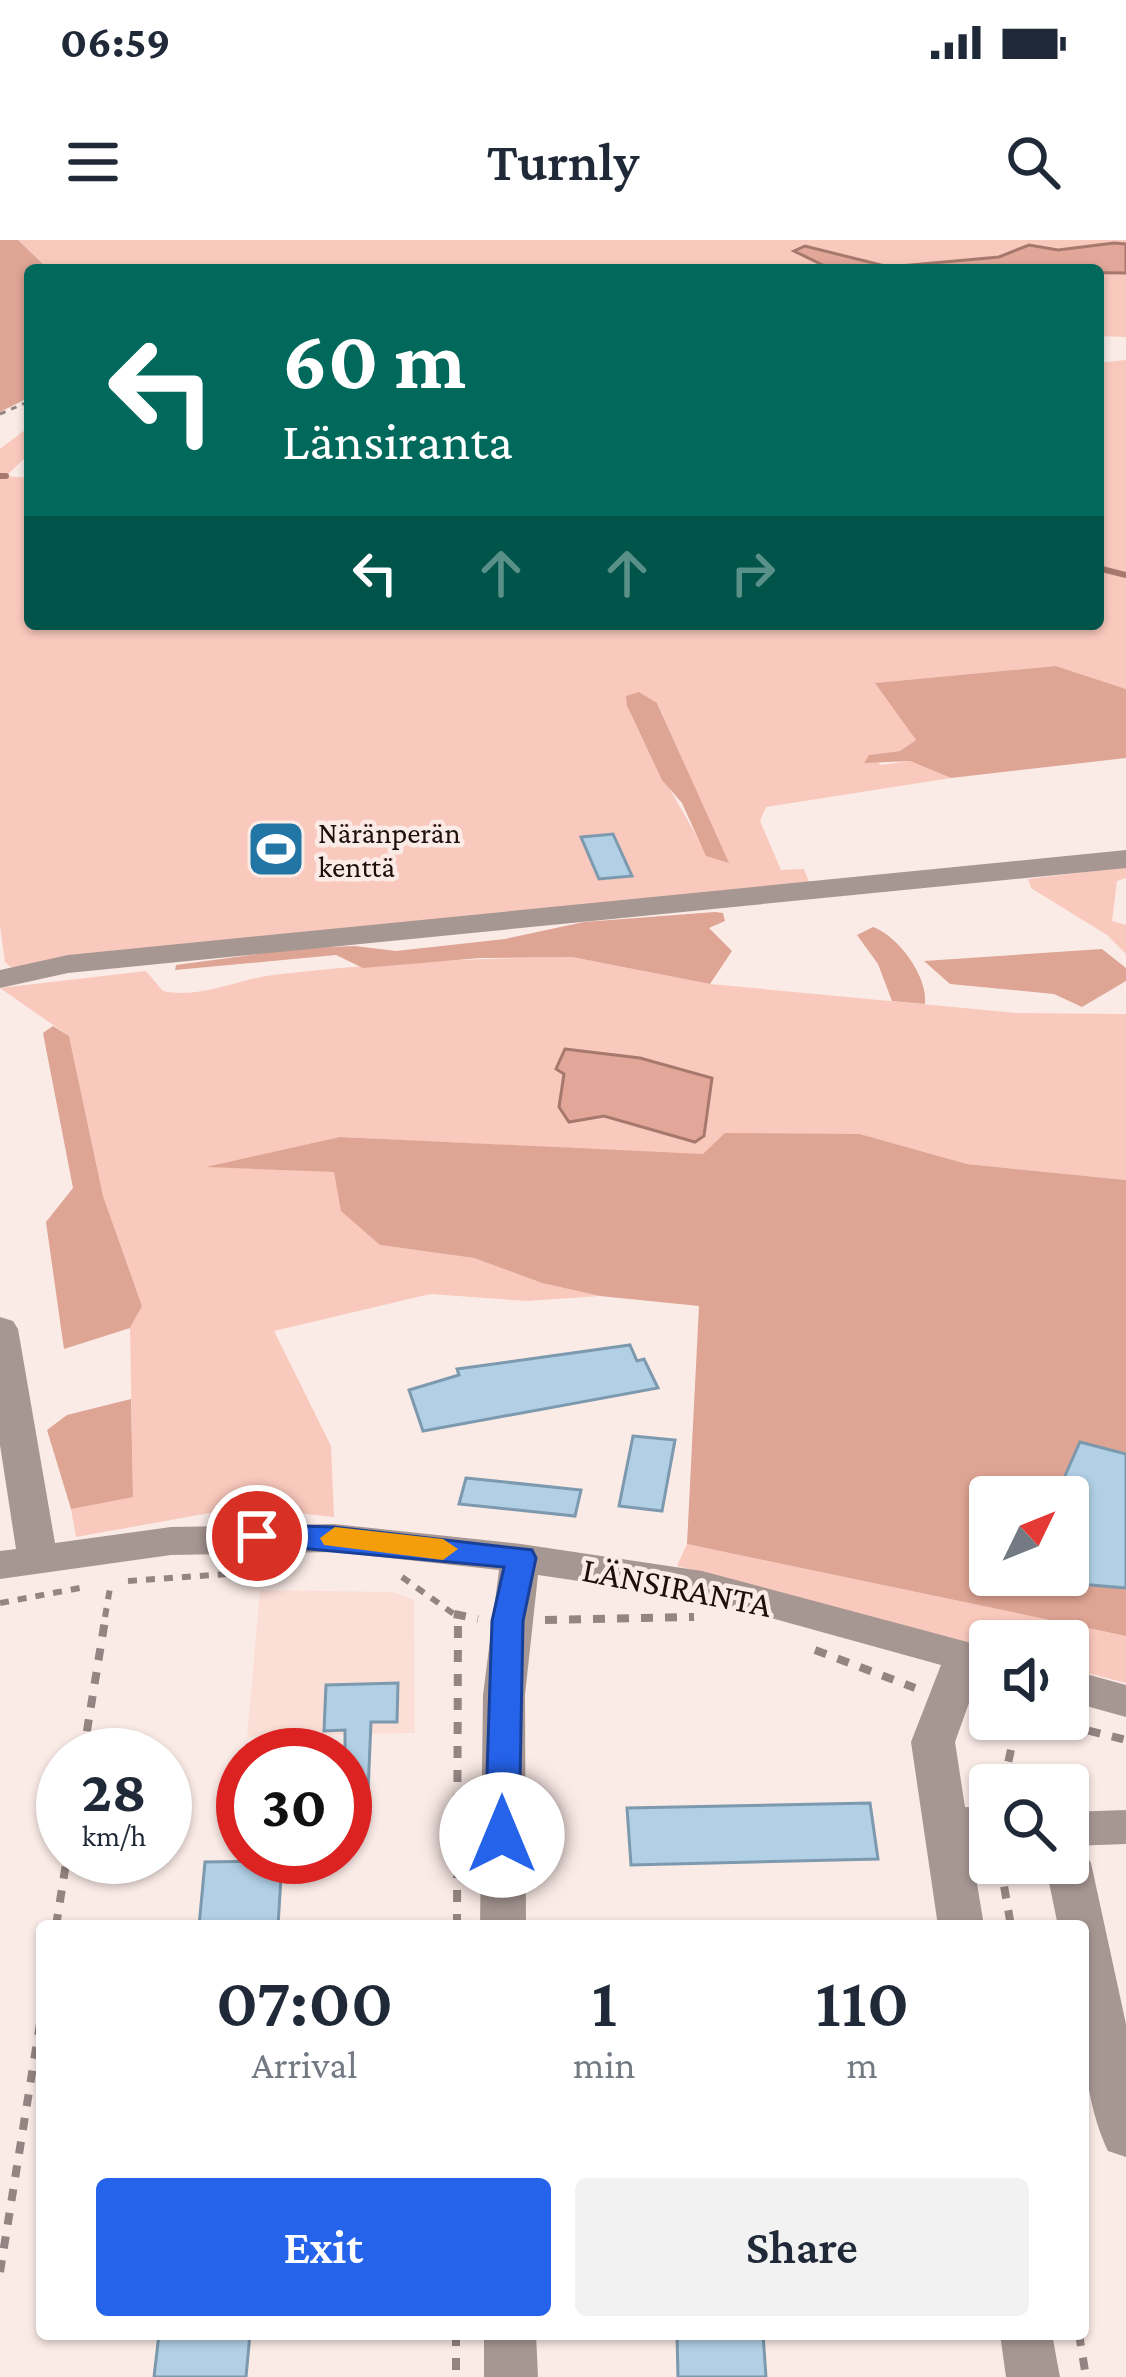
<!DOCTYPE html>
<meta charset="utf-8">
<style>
:root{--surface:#fff;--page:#f2f2f3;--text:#1f2937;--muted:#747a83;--accent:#2563eb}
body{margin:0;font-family:"Crimson Pro",serif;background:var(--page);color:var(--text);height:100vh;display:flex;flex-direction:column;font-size:45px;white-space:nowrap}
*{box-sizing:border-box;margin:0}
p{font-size:39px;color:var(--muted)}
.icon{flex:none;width:66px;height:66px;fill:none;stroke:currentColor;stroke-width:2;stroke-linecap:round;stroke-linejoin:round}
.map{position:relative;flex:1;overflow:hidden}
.sheet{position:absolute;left:36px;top:1680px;width:1053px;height:420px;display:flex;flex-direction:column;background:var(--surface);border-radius:12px;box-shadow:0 3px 9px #0004}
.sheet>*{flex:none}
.top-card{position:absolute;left:24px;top:24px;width:1080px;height:366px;border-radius:12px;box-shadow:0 3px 9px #0004;background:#00695c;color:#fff;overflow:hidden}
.needle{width:78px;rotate:47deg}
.tools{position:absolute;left:969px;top:1236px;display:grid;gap:24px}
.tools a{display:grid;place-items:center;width:120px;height:120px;border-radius:12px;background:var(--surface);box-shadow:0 3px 9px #0004;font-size:60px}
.speed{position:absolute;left:36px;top:1488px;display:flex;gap:24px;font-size:60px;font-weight:700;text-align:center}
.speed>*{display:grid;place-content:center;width:156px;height:156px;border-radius:50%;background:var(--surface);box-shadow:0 3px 9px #0004;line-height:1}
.speed small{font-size:30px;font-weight:400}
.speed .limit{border:18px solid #d22;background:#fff;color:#111}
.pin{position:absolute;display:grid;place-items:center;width:102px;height:102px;color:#fff;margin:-51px;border:6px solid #fff;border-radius:50%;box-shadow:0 3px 12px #0007}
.me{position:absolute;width:132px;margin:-66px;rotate:0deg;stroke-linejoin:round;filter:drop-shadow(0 0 9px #0008)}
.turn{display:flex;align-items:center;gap:42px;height:252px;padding:0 60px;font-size:54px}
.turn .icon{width:156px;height:156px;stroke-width:2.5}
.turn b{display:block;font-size:84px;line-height:102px}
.lanes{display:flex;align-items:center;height:114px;padding:0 60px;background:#0003;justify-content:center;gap:60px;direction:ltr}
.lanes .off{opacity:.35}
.eta{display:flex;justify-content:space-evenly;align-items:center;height:204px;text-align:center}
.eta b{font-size:72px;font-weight:600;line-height:84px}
.button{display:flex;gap:24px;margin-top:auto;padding:24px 60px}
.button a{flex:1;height:138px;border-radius:12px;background:var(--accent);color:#fff;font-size:48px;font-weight:600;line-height:138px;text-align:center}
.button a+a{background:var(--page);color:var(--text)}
.status{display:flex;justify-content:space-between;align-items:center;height:84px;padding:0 60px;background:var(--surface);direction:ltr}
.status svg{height:33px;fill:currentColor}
header{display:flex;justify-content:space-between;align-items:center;height:156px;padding:0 60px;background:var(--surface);font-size:54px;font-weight:600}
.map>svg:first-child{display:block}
.built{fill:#fbdfd7}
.green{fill:#fac9bd;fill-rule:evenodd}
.forest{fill:#dea494;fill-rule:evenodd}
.water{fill:#e2a798;stroke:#a7796e;stroke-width:3}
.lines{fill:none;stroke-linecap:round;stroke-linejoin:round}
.stream{stroke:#a7796e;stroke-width:6}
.building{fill:#b1d0e6;stroke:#7c99ae;stroke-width:3}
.path-far2{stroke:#948582;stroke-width:3;stroke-dasharray:6 6;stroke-linecap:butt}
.path-far1{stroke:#948582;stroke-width:6;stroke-dasharray:9 9;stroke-linecap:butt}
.path{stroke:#948582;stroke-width:8;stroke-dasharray:12 12;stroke-linecap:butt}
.minor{fill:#a79793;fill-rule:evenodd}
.route{fill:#2563eb;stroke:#184099;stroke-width:3}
.slow{fill:#f59e0b}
.labels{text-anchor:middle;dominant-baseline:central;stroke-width:9;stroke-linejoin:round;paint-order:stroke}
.far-poi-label{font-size:30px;fill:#1c0f0c;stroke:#fbebe7;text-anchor:start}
.street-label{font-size:36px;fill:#1c0f0c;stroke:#fbebe7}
</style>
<div class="status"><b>06:59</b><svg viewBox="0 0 49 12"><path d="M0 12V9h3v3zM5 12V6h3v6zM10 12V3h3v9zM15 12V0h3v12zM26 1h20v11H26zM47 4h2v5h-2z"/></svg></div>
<header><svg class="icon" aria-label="menu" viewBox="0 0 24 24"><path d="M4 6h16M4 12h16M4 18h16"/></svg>Turnly<svg class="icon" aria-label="search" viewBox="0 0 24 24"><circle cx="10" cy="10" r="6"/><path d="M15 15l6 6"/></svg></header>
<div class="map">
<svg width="1126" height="2137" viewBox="0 0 1126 2137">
<rect width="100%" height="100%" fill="#fbebe7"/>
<polygon class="built" points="260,1350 393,1352 414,1360 415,1493 247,1497"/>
<g class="green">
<polygon points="18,0 1126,0 1126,97 1098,96 1098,30 49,30"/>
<path d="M1126 120V449L1056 426 876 443 916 500 900 511 869 515 881 525 910 521 951 538 766 567 760 581 781 630 804 629 812 650 12 728 5 722 0 686V209L30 186V213L6 236 30 238V384H1098V123ZM639 452 658 464 727 622 707 616C681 565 650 520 627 466Z"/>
<polygon points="1126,627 1126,638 1117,641 1112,681 1126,685 1126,714 1107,695 1031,648 1028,639"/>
<path d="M572 717 710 744 1017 773 1126 774V940L967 924 860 894 704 915 340 897 215 927 335 932 380 1005 474 1018 542 1043 600 1056 527 1061 430 1054 274 1091 331 1206 334 1277 243 1267 76 1297 71 1269 133 1256 130 1088 142 1066 103 956 69 796 0 748 146 731 163 751C202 759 235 740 273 735 372 723 472 718 572 717Z"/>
<polygon points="687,1304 1126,1396 1126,1443 1068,1428 1068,1401 990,1401 990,1408 677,1326"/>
</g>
<g class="forest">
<polygon points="0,0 18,0 49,30 30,30 30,157 0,172"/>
<polygon points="1056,426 1126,449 1126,518 951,538 910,521 864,523 869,515 900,511 916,500 875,443"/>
<polygon points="639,452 657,463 729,623 706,616 682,563 662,540 627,466 626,456"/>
<polygon points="715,672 723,673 725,681 709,688 732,711 710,744 572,717 480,718 363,728 336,715 175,730 176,725 302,708 355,706 396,711 505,699 584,682"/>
<path d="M873 687C898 696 928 736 925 764L892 761 878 724 857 695Z"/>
<polygon points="1102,709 1126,728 1126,741 1082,767 1054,754 950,744 924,721"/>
<polygon points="53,786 69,796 103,956 142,1066 130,1088 64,1109 46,982 73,948 43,793"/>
<path d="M725 893 860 894 967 924 1126 940V1396L687 1304 699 1066 600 1056 542 1043 474 1018 380 1005 341 971 334 932 206 927 340 897 703 914ZM990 1257H1068V1335H990Z"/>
<polygon points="131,1159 133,1257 71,1269 47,1190 67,1175"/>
</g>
<g class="water">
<polygon points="1114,3 1126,4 1126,33 833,30 794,11 805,6 889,27 999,17 1029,5 1058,10"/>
<polygon points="565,809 640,818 712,838 704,896 695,902 604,876 569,882 559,867 564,834 556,829"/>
</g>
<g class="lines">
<g class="stream">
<polyline points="0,236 6,236"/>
<polyline points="1098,328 1126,335"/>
</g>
</g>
<g class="building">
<polygon points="613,594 632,636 599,639 581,597"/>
<polygon points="630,1105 637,1121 644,1119 658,1148 423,1191 409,1150 459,1135 457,1129"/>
<polygon points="633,1196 675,1200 662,1271 619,1266"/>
<polygon points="1080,1202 1126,1214 1126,1348 1068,1343 1068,1249 1060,1247"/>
<polygon points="466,1238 581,1250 575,1276 459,1264"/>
<polygon points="398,1443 397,1482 371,1482 367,1575 345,1574 345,1490 324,1491 326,1445"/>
<polygon points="870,1563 878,1619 631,1625 627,1568"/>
<polygon points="282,1621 278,1686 199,1686 205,1622"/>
<polygon points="159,2094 250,2094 246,2137 154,2137"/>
<polygon points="677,2094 763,2094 766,2137 678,2137"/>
</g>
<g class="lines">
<polyline class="path-far2" points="0,174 30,161"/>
<g class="path-far1">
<polyline points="402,1337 458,1377"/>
<polyline points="128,1341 228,1334"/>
<polyline points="0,1363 85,1347"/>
<polyline points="105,1377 111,1342"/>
</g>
<g class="path">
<polyline points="454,1374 478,1379"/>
<polyline points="545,1380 694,1377"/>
<polyline points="815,1410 915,1448"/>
<polyline points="1042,1479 1126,1500"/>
<polyline points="83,1515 106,1374"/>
<polyline points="1003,1545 1018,1479"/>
<polyline points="1000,1623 1011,1686"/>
<polyline points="56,1686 67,1617"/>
<polyline points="457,1686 458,1377"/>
<polyline points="0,2032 42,1771"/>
<polyline points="456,2094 456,2137"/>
<polyline points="1079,2094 1086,2137"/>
</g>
<g class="minor">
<polygon points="1126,610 1126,628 68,733 0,748 0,730 68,715"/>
<polygon points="0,1077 13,1081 18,1089 55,1303 171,1287 334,1284 521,1304 702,1331 990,1408 990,1438 979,1435 955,1502 965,1567 990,1568 990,1602 970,1601 984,1686 938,1686 911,1502 941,1425 702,1359 538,1335 525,1455 526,1686 480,1686 483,1455 499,1330 334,1312 171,1315 0,1339 0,1311 16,1309 0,1205"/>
<polygon points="1068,1429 1126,1445 1126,1477 1068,1461"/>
<path d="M1126 1570V1604L1071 1606 1084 1610 1091 1623 1126 1784V1917L1108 1911C1076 1843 1083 1760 1083 1686H1058L1045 1623H1068V1572Z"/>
<polygon points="484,2094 536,2094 538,2137 484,2137"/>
<polygon points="1000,2094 1052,2094 1060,2137 1006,2137"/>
</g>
</g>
<polygon class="route" points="257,1285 334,1287 532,1310 536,1318 523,1381 519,1595 514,1604 502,1608 490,1604 485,1595 492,1381 504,1327 246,1303 242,1296"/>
<polygon class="slow" points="335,1287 443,1299 458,1309 443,1320 324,1305 320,1298"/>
<defs>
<g id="stadium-square" transform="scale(3)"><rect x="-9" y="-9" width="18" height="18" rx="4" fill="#2176a6" stroke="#fbebe7"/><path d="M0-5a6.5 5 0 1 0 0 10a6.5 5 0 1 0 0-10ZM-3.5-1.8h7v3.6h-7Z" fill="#fff"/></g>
</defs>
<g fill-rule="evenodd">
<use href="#stadium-square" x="276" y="609"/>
</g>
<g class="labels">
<g class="far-poi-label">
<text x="318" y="592">Näränperän<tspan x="318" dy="34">kenttä</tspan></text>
</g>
<g class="street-label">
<text transform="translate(677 1347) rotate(11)">LÄNSIRANTA</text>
</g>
</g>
</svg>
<div class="tools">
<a><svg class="needle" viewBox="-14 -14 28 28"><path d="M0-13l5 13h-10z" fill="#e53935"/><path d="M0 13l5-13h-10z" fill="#747a83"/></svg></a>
<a><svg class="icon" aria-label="sound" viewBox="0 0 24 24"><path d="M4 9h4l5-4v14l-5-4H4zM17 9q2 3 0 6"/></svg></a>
<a><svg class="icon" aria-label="search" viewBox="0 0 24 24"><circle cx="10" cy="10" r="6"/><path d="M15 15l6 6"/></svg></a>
</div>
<div class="speed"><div>28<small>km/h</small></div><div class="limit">30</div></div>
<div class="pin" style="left:257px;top:1296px;background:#d93025"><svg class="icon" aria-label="arrive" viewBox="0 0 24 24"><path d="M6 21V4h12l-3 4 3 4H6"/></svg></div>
<svg class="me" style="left:502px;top:1595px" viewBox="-20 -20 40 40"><circle r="19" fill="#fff"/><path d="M0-13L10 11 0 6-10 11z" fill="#2563eb"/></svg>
<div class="top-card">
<div class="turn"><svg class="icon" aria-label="left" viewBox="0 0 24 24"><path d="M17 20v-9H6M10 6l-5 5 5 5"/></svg><div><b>60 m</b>Länsiranta</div></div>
<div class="lanes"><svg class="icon" aria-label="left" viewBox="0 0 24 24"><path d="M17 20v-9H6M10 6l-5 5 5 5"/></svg><svg class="icon off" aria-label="ahead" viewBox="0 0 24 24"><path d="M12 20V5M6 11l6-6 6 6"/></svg><svg class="icon off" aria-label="ahead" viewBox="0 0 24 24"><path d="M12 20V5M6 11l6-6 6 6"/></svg><svg class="icon off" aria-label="right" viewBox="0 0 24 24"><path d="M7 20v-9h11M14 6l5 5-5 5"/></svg></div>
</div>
<section class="sheet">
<div class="eta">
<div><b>07:00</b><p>Arrival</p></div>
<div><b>1</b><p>min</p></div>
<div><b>110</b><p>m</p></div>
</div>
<div class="button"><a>Exit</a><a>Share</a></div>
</section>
</div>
